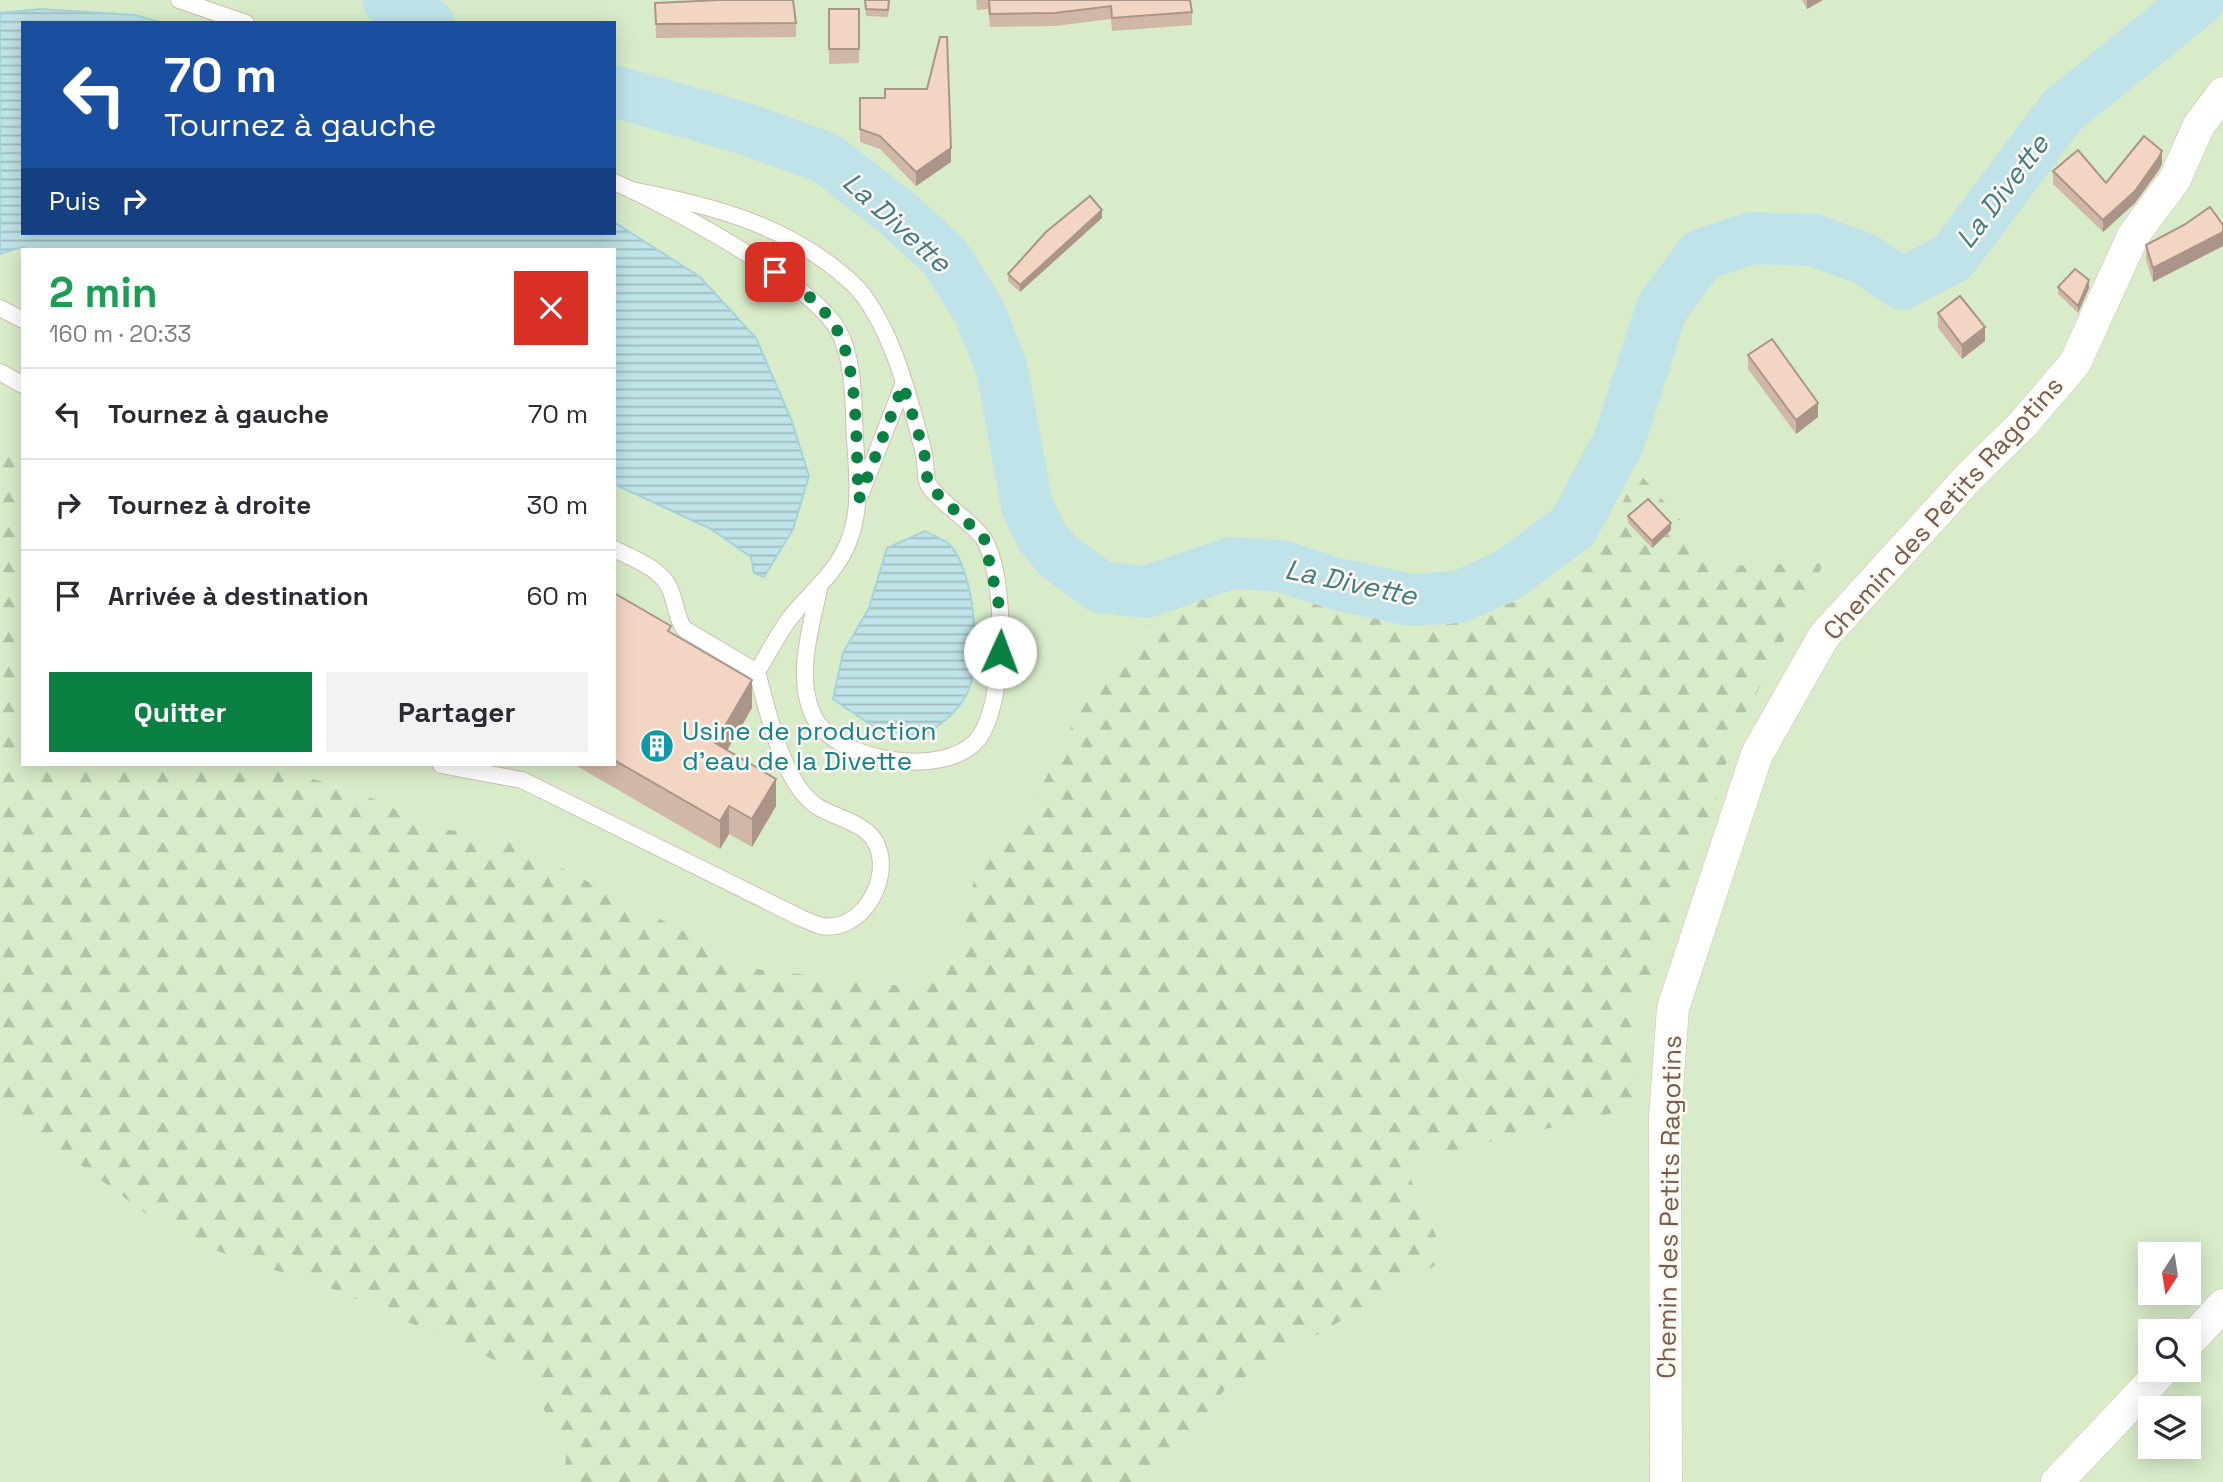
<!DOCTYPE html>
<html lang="fr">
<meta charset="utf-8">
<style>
:root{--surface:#fff;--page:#f2f2f3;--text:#2b2b33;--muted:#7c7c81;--line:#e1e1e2;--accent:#0b8043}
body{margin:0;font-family:"Space Grotesk",sans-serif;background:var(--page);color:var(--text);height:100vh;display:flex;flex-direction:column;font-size:26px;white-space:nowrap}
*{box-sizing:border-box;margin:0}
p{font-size:23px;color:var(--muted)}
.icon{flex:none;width:38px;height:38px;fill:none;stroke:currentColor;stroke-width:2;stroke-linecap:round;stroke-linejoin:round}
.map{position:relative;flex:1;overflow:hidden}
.panel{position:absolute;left:21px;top:248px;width:595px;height:518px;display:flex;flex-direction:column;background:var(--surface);border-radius:0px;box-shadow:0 4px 18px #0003}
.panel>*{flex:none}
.top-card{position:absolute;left:21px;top:21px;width:595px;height:214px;border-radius:0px;box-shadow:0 4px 18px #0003;background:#1a4fa0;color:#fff;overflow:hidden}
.needle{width:46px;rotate:192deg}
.tools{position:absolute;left:2138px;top:1242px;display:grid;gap:14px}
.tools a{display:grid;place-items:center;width:63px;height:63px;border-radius:0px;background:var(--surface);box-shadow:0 4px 18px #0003;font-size:35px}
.pin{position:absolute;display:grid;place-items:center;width:60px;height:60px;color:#fff;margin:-30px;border-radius:14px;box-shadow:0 4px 10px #0006}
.me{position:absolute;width:77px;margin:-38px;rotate:2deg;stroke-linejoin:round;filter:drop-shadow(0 0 5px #0008)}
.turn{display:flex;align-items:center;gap:24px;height:147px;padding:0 28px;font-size:32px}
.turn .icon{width:91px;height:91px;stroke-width:2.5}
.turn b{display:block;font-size:49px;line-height:60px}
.then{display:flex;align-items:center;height:66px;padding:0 28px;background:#0003;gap:14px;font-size:26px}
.round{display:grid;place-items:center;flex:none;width:74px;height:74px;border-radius:0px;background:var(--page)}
.summary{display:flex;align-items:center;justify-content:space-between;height:119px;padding:0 28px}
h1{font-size:42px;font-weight:800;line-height:52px;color:#1e9e55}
.action{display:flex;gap:14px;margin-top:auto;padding:14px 28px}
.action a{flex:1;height:80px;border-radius:0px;background:var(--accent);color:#fff;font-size:28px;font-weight:800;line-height:80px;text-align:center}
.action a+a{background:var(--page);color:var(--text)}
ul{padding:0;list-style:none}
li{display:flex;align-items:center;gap:21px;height:91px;padding:0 28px;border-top:2px solid var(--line)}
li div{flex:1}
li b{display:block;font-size:26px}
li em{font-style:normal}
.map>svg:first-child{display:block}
.grass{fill:#d8ecc9;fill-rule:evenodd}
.forest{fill:url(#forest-firs)}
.water{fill:url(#water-rules);stroke:#a5d3da;stroke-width:2}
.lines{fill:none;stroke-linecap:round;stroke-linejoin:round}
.river{stroke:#bfe3e8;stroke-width:52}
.service-casing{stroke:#d1beb0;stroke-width:18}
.minor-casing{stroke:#d1beb0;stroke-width:33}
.service{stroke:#fff;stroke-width:16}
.minor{stroke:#fff;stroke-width:32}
.wall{fill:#d1b7a8}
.shaded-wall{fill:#aa9588}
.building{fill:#f3d5c3;stroke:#aa9588;stroke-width:2}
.route{stroke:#0b8043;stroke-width:12;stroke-dasharray:0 21.6}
.labels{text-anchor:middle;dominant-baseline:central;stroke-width:5;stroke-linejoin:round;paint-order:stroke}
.street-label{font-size:26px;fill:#7a5c4d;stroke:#fffaf3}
.culture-label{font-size:26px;fill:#0d838f;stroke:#fffaf3;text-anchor:start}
.water-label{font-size:28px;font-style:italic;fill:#437c86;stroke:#fffaf3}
</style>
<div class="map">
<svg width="2223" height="1482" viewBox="0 0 2223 1482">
<defs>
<pattern id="forest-firs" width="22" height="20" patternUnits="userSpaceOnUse" patternTransform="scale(1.75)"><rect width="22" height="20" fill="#d8ecc9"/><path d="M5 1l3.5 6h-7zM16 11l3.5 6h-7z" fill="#b4c2a5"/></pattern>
<pattern id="water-rules" width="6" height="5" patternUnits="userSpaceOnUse" patternTransform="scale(1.75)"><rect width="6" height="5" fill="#bfe3e8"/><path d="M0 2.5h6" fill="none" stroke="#a0bbbe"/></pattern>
</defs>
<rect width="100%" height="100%" fill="#fdf6ec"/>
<path class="grass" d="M0 0H2223V1482H0ZM23 23H614V233H23ZM23 250H614V765H23ZM2151 1255H2189V1293H2151ZM2151 1332H2189V1370H2151ZM2151 1409H2189V1447H2151Z"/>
<polygon class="forest" points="0,445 23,453 23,765 291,765 304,776 369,797 436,828 504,838 756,969 928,989 960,950 977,864 1036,798 1093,684 1148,625 1230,581 1450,624 1521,599 1602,543 1638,472 1721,566 1824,563 1732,740 1718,796 1638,1010 1640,1107 1403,1162 1446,1259 1226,1388 1153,1482 563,1482 567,1449 522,1372 335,1290 178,1238 28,1125 0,1099"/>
<g class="water">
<polygon points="40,9 134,15 164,23 23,23 23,233 614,233 614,222 700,277 756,338 791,419 809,476 793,529 764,577 754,573 751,557 711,529 614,484 614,250 31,250 22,247 0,254 0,13"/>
<path d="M925 531C932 535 943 539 949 544 974 568 981 655 970 686 962 710 942 723 923 737L874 727 833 699 843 653 869 608 887 548Z"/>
</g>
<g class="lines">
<g class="river">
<polyline points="388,0 428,23"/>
<polyline points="614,91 746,129 826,158 897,213 945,257 980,313 1002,369 1027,506 1041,535 1058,556 1100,587 1146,592 1231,563 1281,566 1337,584 1411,600 1459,597 1508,575 1573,527 1619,441 1662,308 1701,255 1752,238 1813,240 1865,259 1902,284 1952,258 2062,111 2199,0"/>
</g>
<g class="service-casing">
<g id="service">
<polyline points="179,0 246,23"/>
<path d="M614 182C667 205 811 282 838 330 855 361 853 404 855 439 857 474 862 510 848 543 835 575 810 592 790 618 778 634 768 654 757 672"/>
<path d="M631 190C711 205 788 225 850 281 889 316 910 399 923 450 926 460 925 471 927 481 931 497 972 521 983 538 1008 576 1006 703 978 739 946 779 835 763 813 715 795 676 811 628 819 589"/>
<polyline points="0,308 23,320"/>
<polyline points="0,372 23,385"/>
<polyline points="861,493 903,385"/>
<path d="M441 765 522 780 801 918C808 921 815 924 821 926 863 933 893 877 876 843 866 823 836 818 818 807 782 784 768 711 757 672L684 629C675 615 676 601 669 587 660 568 632 558 614 549"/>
</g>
</g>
<g class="minor-casing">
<g id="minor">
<polyline points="2189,1342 2223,1305"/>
<polyline points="1666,1482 1665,1116 1673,1008 1757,754 1824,636 1969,477 2023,424 2075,363 2133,236 2175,179 2199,125 2223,93"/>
<polyline points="2057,1482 2163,1370"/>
</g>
</g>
<use href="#service" class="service"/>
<use href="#minor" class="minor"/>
</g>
<g class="wall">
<polygon points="865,0 890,0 888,17 866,16"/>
<polygon points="976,0 1190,0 1192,12 1192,25 1112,31 1111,19 1055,26 990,27 988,9 977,10"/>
<polygon points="1802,0 1823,0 1807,9"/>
<polygon points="655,3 796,23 796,37 656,38"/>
<polygon points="829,9 859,9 859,63 829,64"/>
<polygon points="860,98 951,162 916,186 880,149 860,142"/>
<polygon points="2162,164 2159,170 2135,203 2103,232 2053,184 2053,171 2106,183"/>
<polygon points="1102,218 1020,292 1008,281 1008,274"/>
<polygon points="2223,232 2223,246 2153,282 2146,259 2146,245"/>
<polygon points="2058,287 2089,288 2078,313 2058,294"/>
<polygon points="1938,313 1985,341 1962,359 1938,328"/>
<polygon points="1748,355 1818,417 1796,434 1748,369"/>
<polygon points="1628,516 1671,530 1652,548 1628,523"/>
<polygon points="614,593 671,633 752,708 727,750 776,806 752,847 729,834 720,849 575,765 614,765"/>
</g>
<g class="shaded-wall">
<polygon points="1807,0 1823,0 1807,9"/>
<polygon points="951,148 951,162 916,186 916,172"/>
<polygon points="2162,151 2162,164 2159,170 2135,203 2103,232 2103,220"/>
<polygon points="1102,210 1102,218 1020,292 1020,285"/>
<polygon points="2223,232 2223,246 2153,282 2153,268"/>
<polygon points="2089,280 2089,288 2078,313 2078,306"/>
<polygon points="1985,327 1985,341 1962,359 1962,345"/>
<polygon points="1818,403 1818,417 1796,434 1796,420"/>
<polygon points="1671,523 1671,530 1652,548 1652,541"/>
<polygon points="752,680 752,708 715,771 715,743"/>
<polygon points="776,779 776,806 752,847 752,819"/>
<polygon points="729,806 729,834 720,849 720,821"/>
</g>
<g class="building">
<polygon points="720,0 793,0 796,23 656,24 655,3"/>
<polygon points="865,0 889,0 888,10 866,9"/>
<polygon points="989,0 1190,0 1192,12 1112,18 1111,6 1055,13 990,14"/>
<rect x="829" y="9" width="30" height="40"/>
<polygon points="940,37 947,37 951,148 916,172 880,136 860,129 860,98 885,98 885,89 927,89"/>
<polygon points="2144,136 2162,151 2159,157 2135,191 2103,220 2053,171 2078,150 2106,183"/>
<polygon points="1090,196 1102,210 1020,285 1008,274 1046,232"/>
<polygon points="2210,207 2223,225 2223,232 2153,268 2146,245 2184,225"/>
<polygon points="2075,269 2089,280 2078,306 2058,287"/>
<polygon points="1960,296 1985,327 1962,345 1938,313"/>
<polygon points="1772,339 1818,403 1796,420 1748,355"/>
<polygon points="1648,499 1671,523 1652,541 1628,516"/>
<polygon points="614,593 671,626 668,631 752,680 715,743 776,779 752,819 729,806 720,821 614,760"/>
</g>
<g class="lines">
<path class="route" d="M775 272C798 286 826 307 838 332 860 376 855 449 859 499L903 385 924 451 928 485 984 538 1002 619 1000 652"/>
</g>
<defs>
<g id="building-disc" transform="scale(1.75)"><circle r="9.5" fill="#0f9aa8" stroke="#fffaf3"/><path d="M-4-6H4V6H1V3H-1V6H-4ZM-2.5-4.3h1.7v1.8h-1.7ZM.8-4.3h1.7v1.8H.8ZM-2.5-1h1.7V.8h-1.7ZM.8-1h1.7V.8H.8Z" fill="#fff"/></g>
</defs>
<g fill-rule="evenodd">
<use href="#building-disc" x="657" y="746"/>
</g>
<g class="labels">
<g class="street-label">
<text transform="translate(1943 508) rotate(-48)">Chemin des Petits Ragotins</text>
<text transform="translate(1669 1207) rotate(-89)">Chemin des Petits Ragotins</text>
</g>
<g class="culture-label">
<text x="682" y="731">Usine de production<tspan x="682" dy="30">d'eau de la Divette</tspan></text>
</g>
<g class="water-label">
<text transform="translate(2002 191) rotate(-53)">La Divette</text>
<text transform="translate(897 222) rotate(42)">La Divette</text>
<text transform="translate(1351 582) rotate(12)">La Divette</text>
</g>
</g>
</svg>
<div class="tools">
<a><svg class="needle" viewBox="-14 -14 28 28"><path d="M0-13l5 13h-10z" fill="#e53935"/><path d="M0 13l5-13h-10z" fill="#7c7c81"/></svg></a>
<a><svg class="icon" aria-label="search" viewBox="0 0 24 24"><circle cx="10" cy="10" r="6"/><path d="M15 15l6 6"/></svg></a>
<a><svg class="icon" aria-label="layers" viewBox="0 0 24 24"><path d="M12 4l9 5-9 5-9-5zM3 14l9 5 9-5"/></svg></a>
</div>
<div class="pin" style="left:775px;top:272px;background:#d93025"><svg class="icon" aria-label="arrive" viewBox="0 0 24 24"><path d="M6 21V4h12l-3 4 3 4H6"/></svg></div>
<svg class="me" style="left:1000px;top:652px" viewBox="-20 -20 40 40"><circle r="19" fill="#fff"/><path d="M0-13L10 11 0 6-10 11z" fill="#0b8043"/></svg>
<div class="top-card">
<div class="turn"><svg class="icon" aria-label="left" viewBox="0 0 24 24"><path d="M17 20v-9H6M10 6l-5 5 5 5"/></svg><div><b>70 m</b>Tournez à gauche</div></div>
<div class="then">Puis<svg class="icon" aria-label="right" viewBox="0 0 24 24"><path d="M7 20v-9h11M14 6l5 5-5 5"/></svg></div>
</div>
<section class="panel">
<div class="summary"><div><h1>2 min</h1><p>160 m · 20:33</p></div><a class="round" style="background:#d93025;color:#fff"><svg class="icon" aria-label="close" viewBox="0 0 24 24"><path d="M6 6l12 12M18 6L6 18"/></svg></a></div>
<ul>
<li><svg class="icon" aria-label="left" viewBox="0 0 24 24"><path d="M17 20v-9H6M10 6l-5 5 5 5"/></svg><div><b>Tournez à gauche</b></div><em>70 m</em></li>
<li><svg class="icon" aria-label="right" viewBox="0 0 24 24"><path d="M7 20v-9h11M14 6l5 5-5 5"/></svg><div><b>Tournez à droite</b></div><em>30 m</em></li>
<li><svg class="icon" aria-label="arrive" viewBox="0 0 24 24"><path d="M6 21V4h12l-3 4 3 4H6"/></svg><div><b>Arrivée à destination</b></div><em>60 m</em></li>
</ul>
<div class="action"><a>Quitter</a><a>Partager</a></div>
</section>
</div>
